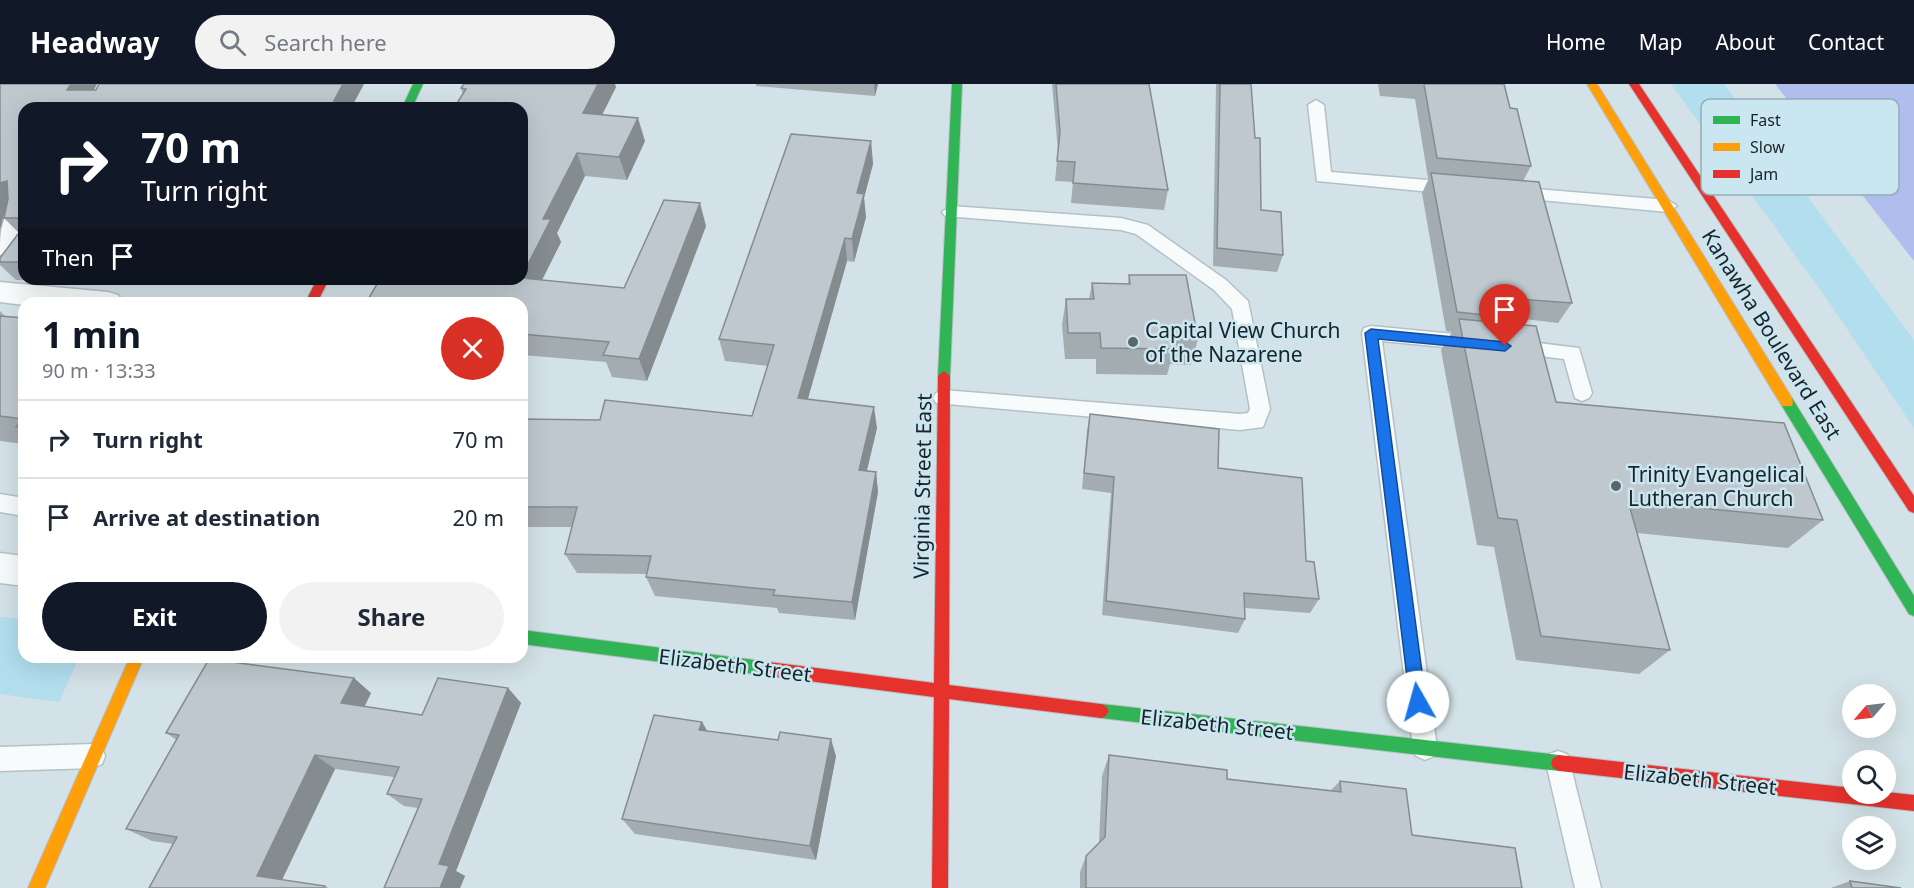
<!DOCTYPE html>
<meta charset="utf-8">
<style>
:root{--surface:#fff;--page:#f2f2f3;--text:#1f2937;--muted:#747a83;--line:#e0e1e3;--accent:#111827}
body{margin:0;font-family:"Noto Sans",sans-serif;background:var(--page);color:var(--text);height:100vh;display:flex;flex-direction:column;font-size:22px;white-space:nowrap}
*{box-sizing:border-box;margin:0}
p{font-size:20px;color:var(--muted)}
.icon{flex:none;width:33px;height:33px;fill:none;stroke:currentColor;stroke-width:2;stroke-linecap:round;stroke-linejoin:round}
.map{position:relative;flex:1;overflow:hidden}
.drawer{position:absolute;left:18px;top:213px;width:510px;height:366px;display:flex;flex-direction:column;background:var(--surface);border-radius:18px;box-shadow:0 6px 24px #0002}
.drawer>*{flex:none}
.top-card{position:absolute;left:18px;top:18px;width:510px;height:183px;border-radius:18px;box-shadow:0 6px 24px #0002;background:#111827;color:#fff;overflow:hidden}
.needle{width:39px;rotate:242deg}
.fabs{position:absolute;left:1842px;top:600px;display:grid;gap:12px}
.fabs a{display:grid;place-items:center;width:54px;height:54px;border-radius:50%;background:var(--surface);box-shadow:0 6px 24px #0002;font-size:30px}
.pin{position:absolute;display:grid;place-items:center;width:51px;height:51px;color:#fff;margin:-62px -26px;border-radius:50% 50% 50% 0;rotate:-45deg;box-shadow:0 0 6px #0007}
.pin .icon{rotate:45deg}
.me{position:absolute;width:66px;margin:-33px;rotate:353deg;stroke-linejoin:round;filter:drop-shadow(0 0 4px #0008)}
.turn{display:flex;align-items:center;gap:21px;height:126px;padding:0 24px;font-size:27px}
.turn .icon{width:78px;height:78px;stroke-width:2.5}
.turn b{display:block;font-size:42px;line-height:51px}
.then{display:flex;align-items:center;height:57px;padding:0 24px;background:#0003;gap:12px;font-size:22px}
.round{display:grid;place-items:center;flex:none;width:63px;height:63px;border-radius:32px;background:var(--page)}
.summary{display:flex;align-items:center;justify-content:space-between;height:102px;padding:0 24px}
h1{font-size:36px;font-weight:700;line-height:45px;color:var(--accent)}
.action{display:flex;gap:12px;margin-top:auto;padding:12px 24px}
.action a{flex:1;height:69px;border-radius:36px;background:var(--accent);color:#fff;font-size:24px;font-weight:700;line-height:69px;text-align:center}
.action a+a{background:var(--page);color:var(--text)}
ul{padding:0;list-style:none}
li{display:flex;align-items:center;gap:18px;height:78px;padding:0 24px;border-top:2px solid var(--line)}
li div{flex:1}
li b{display:block;font-size:22px}
li em{font-style:normal}
header{display:flex;align-items:center;gap:36px;box-sizing:border-box;height:84px;padding:0 30px;background:var(--accent);color:#fff}
header strong{font-size:28px}
nav{display:flex;gap:33px;margin-inline-start:auto;font-size:21px}
.search{width:420px;height:54px;background:var(--page);display:flex;align-items:center;gap:15px;box-sizing:border-box;padding:0 21px;border-radius:33px;color:var(--muted);font-size:22px}
.map>svg:first-child{display:block}
.green{fill:#b2deee}
.water{fill:#afbeec}
.lines{fill:none;stroke-linecap:round;stroke-linejoin:round}
.lane-casing{stroke:#b5c0c5;stroke-width:3}
.street-casing{stroke:#b5c0c5;stroke-width:3}
.fast-casing{stroke:#b5c0c5;stroke-width:2}
.slow-casing{stroke:#b5c0c5;stroke-width:2}
.jam-casing{stroke:#b5c0c5;stroke-width:2}
.lane{fill:#f8fbfc;fill-rule:evenodd}
.street{fill:#f8fbfc;fill-rule:evenodd}
.fast{fill:#30b455;fill-rule:evenodd}
.slow{fill:#ff9f0a;fill-rule:evenodd}
.jam{fill:#e5322d;fill-rule:evenodd}
.wall{fill:#a3acb1}
.shaded-wall{fill:#858c90}
.building{fill:#bec8ce;stroke:#858c90;stroke-width:1.5}
.route{fill:#1a73e8;stroke:#114b97;stroke-width:1.5}
.poi-dot{fill:#5b666b;stroke:#cae6f1;stroke-width:2}
.labels{text-anchor:middle;dominant-baseline:central;stroke-width:5;stroke-linejoin:round;paint-order:stroke}
.poi-label{font-size:21px;fill:#1a2428;stroke:#cae6f1;text-anchor:start}
.street-label{font-size:21px;fill:#1a2428;stroke:#cae6f1}
.key{fill:#cae6f1;stroke:#95acb5;stroke-width:1.5}
.key-label{font-size:16px;fill:#1a2428}
</style>
<header>
<strong>Headway</strong>
<div class="search"><svg class="icon" aria-label="search" viewBox="0 0 24 24"><circle cx="10" cy="10" r="6"/><path d="M15 15l6 6"/></svg>Search here</div>
<nav><a>Home</a><a>Map</a><a>About</a><a>Contact</a></nav>
</header>
<div class="map">
<svg width="1914" height="804" viewBox="0 0 1914 804">
<rect width="100%" height="100%" fill="#d3e2e8"/>
<g class="green">
<polygon points="1671,0 1724,0 1914,256 1914,344 1824,211"/>
<polygon points="0,533 24,535 24,573 79,573 59,618 0,610"/>
</g>
<polygon class="water" points="1775,0 1914,0 1914,177"/>
<g class="lines">
<g class="lane-casing">
<g id="lane">
<polygon points="1316,16 1324,21 1331,88 1452,98 1460,104 1458,108 1452,110 1317,97 1308,21"/>
<polygon points="1513,103 1668,116 1677,122 1668,128 1507,113 1504,109 1507,105"/>
<polygon points="951,122 1121,134 1148,141 1226,196 1248,217 1270,325 1263,343 1240,346 936,319 933,314 936,309 943,306 1240,330 1248,329 1250,325 1232,225 1214,206 1136,150 1121,146 945,132 942,128"/>
<polygon points="1371,242 1475,252 1482,254 1485,259 1482,264 1475,266 1382,257 1437,664 1434,672 1425,676 1416,672 1413,664 1362,249 1364,244"/>
<polygon points="1515,256 1579,264 1592,309 1589,314 1582,317 1575,314 1564,275 1508,268 1505,263 1508,258"/>
<polygon points="0,410 24,414 24,432 0,428"/>
<polygon points="93,660 102,664 105,672 102,680 93,684 0,687 0,663"/>
<polygon points="1558,667 1567,670 1570,679 1601,804 1575,804 1546,679 1549,670"/>
</g>
</g>
<g class="street-casing">
<g id="street">
<path d="M24 118C24 139 25 164 0 171 0 149 0 125 24 118Z"/>
<polygon points="0,198 108,208 118,211 123,219 24,221 0,218"/>
<polygon points="0,469 24,472 24,502 0,499"/>
</g>
</g>
<g class="fast-casing">
<g id="fast">
<polygon points="413,0 423,0 412,24 402,24"/>
<polygon points="952,0 962,0 950,292 944,297 938,292"/>
<polygon points="1787,313 1792,314 1914,512 1914,532 1909,530 1782,322 1781,318"/>
<polygon points="522,546 769,578 774,580 777,585 774,590 769,592 522,560"/>
<polygon points="1101,620 1559,671 1565,674 1567,679 1565,684 1559,687 1101,634 1096,632 1093,627 1096,622"/>
</g>
</g>
<g class="slow-casing">
<g id="slow">
<polygon points="1587,0 1597,0 1792,314 1793,318 1792,322 1782,322"/>
<polygon points="130,573 144,573 45,804 28,804"/>
</g>
</g>
<g class="jam-casing">
<g id="jam">
<polygon points="1629,0 1639,0 1914,412 1914,429 1909,427"/>
<polygon points="317,195 329,195 317,219 305,219"/>
<polygon points="944,287 950,292 949,601 1101,620 1106,622 1109,627 1106,632 1101,634 949,615 948,804 932,804 934,613 769,592 764,590 761,585 764,580 769,578 934,599 938,292"/>
<polygon points="1559,671 1852,704 1852,710 1886,710 1886,708 1914,711 1914,727 1559,687 1553,684 1551,679 1553,674"/>
</g>
</g>
<use href="#lane" class="lane"/>
<use href="#street" class="street"/>
<use href="#fast" class="fast"/>
<use href="#slow" class="slow"/>
<use href="#jam" class="jam"/>
</g>
<g class="wall">
<polygon points="0,0 97,0 94,6 96,6 100,0 364,0 351,24 24,24 24,195 65,195 64,197 16,196 0,181 0,174 19,149 4,134 5,130 4,131"/>
<polygon points="756,0 878,0 875,12 756,2"/>
<polygon points="1052,0 1149,0 1168,106 1164,126 1071,119 1073,98 1055,97 1058,67"/>
<polygon points="1216,0 1251,0 1255,54 1261,126 1283,171 1277,188 1213,182"/>
<polygon points="1378,0 1504,0 1510,24 1531,82 1523,97 1572,219 1558,239 1523,235 1520,240 1556,318 1823,436 1788,464 1637,449 1670,566 1639,590 1516,576 1494,463 1477,461 1441,266 1452,248 1446,247 1422,109 1429,94 1428,94 1415,15 1380,12"/>
<polygon points="616,3 602,31 645,57 627,96 585,92 557,149 561,158 542,196 624,204 706,142 647,297 612,293 606,278 522,271 522,195 461,4"/>
<polygon points="871,57 873,80 864,114 866,133 854,178 847,177 808,315 877,344 867,387 876,388 878,408 855,536 779,529 777,524 655,512 646,493 647,490 577,489 565,470 572,443 522,443 522,335 600,336 752,332 768,282 725,277 719,255"/>
<polygon points="1129,191 1198,255 1191,281 1170,280 1167,291 1096,290 1096,275 1065,275 1062,241 1066,215 1089,215 1092,199 1128,200"/>
<polygon points="185,195 258,195 257,198 187,197"/>
<polygon points="0,227 5,232 24,234 24,360 0,357"/>
<polygon points="1090,330 1218,384 1306,477 1319,515 1310,529 1245,524 1245,535 1238,549 1102,531 1111,409 1082,405 1087,346"/>
<polygon points="508,604 521,619 456,787 465,792 460,804 384,804 418,724 404,722 387,710 394,693 335,685 282,796 325,802 329,804 149,804 173,760 152,757 126,745 177,656 166,649 371,609 365,622 422,631"/>
<polygon points="702,638 707,647 778,656 836,672 816,776 635,750 622,735"/>
<polygon points="1109,671 1227,695 1331,706 1340,697 1412,751 1522,804 1080,804 1080,788 1086,772 1099,759 1102,692"/>
<polygon points="1850,797 1901,804 1831,804"/>
</g>
<g class="shaded-wall">
<polygon points="71,0 97,0 83,24 67,6"/>
<polygon points="343,0 364,0 351,24 330,24"/>
<polygon points="598,0 615,0 616,3 591,53 583,29"/>
<polygon points="874,0 878,0 875,12"/>
<polygon points="638,34 645,57 627,96 619,73"/>
<polygon points="871,57 873,80 864,114 866,133 854,178 852,155 857,109"/>
<polygon points="577,69 585,92 557,149 561,158 532,216 522,195 522,192 543,135"/>
<polygon points="7,97 15,120 4,131 0,146 0,99"/>
<polygon points="700,119 706,142 647,297 639,275"/>
<polygon points="845,154 847,177 802,335 798,314"/>
<polygon points="874,323 877,344 862,406 859,386"/>
<polygon points="876,388 878,408 855,536 852,518"/>
<polygon points="354,594 371,609 359,633 341,619"/>
<polygon points="508,604 521,619 456,787 465,792 460,804 440,804 439,780"/>
<polygon points="702,638 712,655 699,646"/>
<polygon points="831,655 836,672 816,776 810,762"/>
<polygon points="315,671 335,685 279,802 257,792"/>
</g>
<g class="building">
<polygon points="0,0 71,0 67,6 96,6 99,0 343,0 330,24 24,24 24,134 4,134 8,115 7,97 0,99"/>
<polygon points="464,0 598,0 583,29 638,34 619,73 577,69 543,135 551,135 522,192 522,24 454,24 466,5 461,4"/>
<polygon points="1056,0 1149,0 1168,106 1073,99 1075,78 1057,77 1060,48"/>
<polygon points="1220,0 1251,0 1255,54 1260,54 1261,126 1281,128 1283,171 1217,164"/>
<polygon points="1424,0 1504,0 1510,24 1517,25 1531,82 1437,74"/>
<polygon points="791,50 871,57 857,109 864,110 852,155 845,154 798,314 874,323 859,386 876,388 852,518 773,511 775,506 646,493 651,472 565,470 577,423 522,423 522,335 600,336 605,316 752,332 774,261 719,255"/>
<polygon points="1431,89 1539,98 1572,219 1518,215 1523,235 1457,228"/>
<polygon points="664,116 700,119 639,275 603,271 609,258 522,250 522,219 366,219 380,195 522,195 522,194 624,204"/>
<polygon points="24,142 24,178 0,178 0,174"/>
<polygon points="1129,191 1186,191 1198,255 1173,255 1174,265 1101,264 1100,249 1068,249 1066,215 1094,215 1092,199 1130,200"/>
<polygon points="0,232 24,234 24,344 16,343 23,335 0,332"/>
<polygon points="1459,235 1536,242 1556,318 1784,339 1823,436 1628,417 1670,566 1541,552 1517,436 1498,434"/>
<polygon points="1090,330 1219,345 1218,384 1302,394 1306,477 1314,478 1319,515 1244,509 1245,535 1106,517 1114,393 1084,389"/>
<polygon points="209,575 354,594 341,619 422,631 438,594 508,604 439,780 449,782 440,804 384,804 422,715 387,710 399,683 315,671 257,792 325,802 324,804 149,804 177,753 126,745 179,651 166,649"/>
<polygon points="654,631 702,638 699,646 778,656 780,648 831,655 810,762 622,735"/>
<polygon points="1109,671 1227,686 1227,695 1341,708 1340,697 1406,705 1412,751 1515,764 1522,804 1086,804 1086,772 1105,753"/>
<polygon points="1850,797 1901,804 1852,804"/>
</g>
<polygon class="route" points="1371,245 1505,258 1511,262 1505,267 1378,255 1426,618 1423,623 1418,625 1412,623 1410,618 1365,249"/>
<g class="poi-dot">
<circle cx="1133" cy="258" r="6"/>
<circle cx="1616" cy="402" r="6"/>
</g>
<g class="labels">
<g class="poi-label">
<text x="1145" y="246">Capital View Church<tspan x="1145" dy="24">of the Nazarene</tspan></text>
<text x="1628" y="390">Trinity Evangelical<tspan x="1628" dy="24">Lutheran Church</tspan></text>
</g>
<g class="street-label">
<text transform="translate(1772 250) rotate(58)">Kanawha Boulevard East</text>
<text transform="translate(922 402) rotate(-89)">Virginia Street East</text>
<text transform="translate(735 581) rotate(7)">Elizabeth Street</text>
<text transform="translate(1217 640) rotate(6)">Elizabeth Street</text>
<text transform="translate(1700 695) rotate(6)">Elizabeth Street</text>
</g>
</g>
<rect x="1701" y="15" width="198" height="96" rx="9" class="key"/>
<rect x="1713" y="32" width="27" height="8" fill="#30b455"/>
<rect x="1713" y="59" width="27" height="8" fill="#ff9f0a"/>
<rect x="1713" y="86" width="27" height="8" fill="#e5322d"/>
<g class="key-label">
<text x="1750" y="42">Fast</text>
<text x="1750" y="69">Slow</text>
<text x="1750" y="96">Jam</text>
</g>
</svg>
<div class="fabs">
<a><svg class="needle" viewBox="-14 -14 28 28"><path d="M0-13l5 13h-10z" fill="#e53935"/><path d="M0 13l5-13h-10z" fill="#747a83"/></svg></a>
<a><svg class="icon" aria-label="search" viewBox="0 0 24 24"><circle cx="10" cy="10" r="6"/><path d="M15 15l6 6"/></svg></a>
<a><svg class="icon" aria-label="layers" viewBox="0 0 24 24"><path d="M12 4l9 5-9 5-9-5zM3 14l9 5 9-5"/></svg></a>
</div>
<div class="pin" style="left:1505px;top:262px;background:#d93025"><svg class="icon" aria-label="arrive" viewBox="0 0 24 24"><path d="M6 21V4h12l-3 4 3 4H6"/></svg></div>
<svg class="me" style="left:1418px;top:618px" viewBox="-20 -20 40 40"><circle r="19" fill="#fff"/><path d="M0-13L10 11 0 6-10 11z" fill="#1a73e8"/></svg>
<div class="top-card">
<div class="turn"><svg class="icon" aria-label="right" viewBox="0 0 24 24"><path d="M7 20v-9h11M14 6l5 5-5 5"/></svg><div><b>70 m</b>Turn right</div></div>
<div class="then">Then<svg class="icon" aria-label="arrive" viewBox="0 0 24 24"><path d="M6 21V4h12l-3 4 3 4H6"/></svg></div>
</div>
<section class="drawer">
<div class="summary"><div><h1>1 min</h1><p>90 m · 13:33</p></div><a class="round" style="background:#d93025;color:#fff"><svg class="icon" aria-label="close" viewBox="0 0 24 24"><path d="M6 6l12 12M18 6L6 18"/></svg></a></div>
<ul>
<li><svg class="icon" aria-label="right" viewBox="0 0 24 24"><path d="M7 20v-9h11M14 6l5 5-5 5"/></svg><div><b>Turn right</b></div><em>70 m</em></li>
<li><svg class="icon" aria-label="arrive" viewBox="0 0 24 24"><path d="M6 21V4h12l-3 4 3 4H6"/></svg><div><b>Arrive at destination</b></div><em>20 m</em></li>
</ul>
<div class="action"><a>Exit</a><a>Share</a></div>
</section>
</div>
